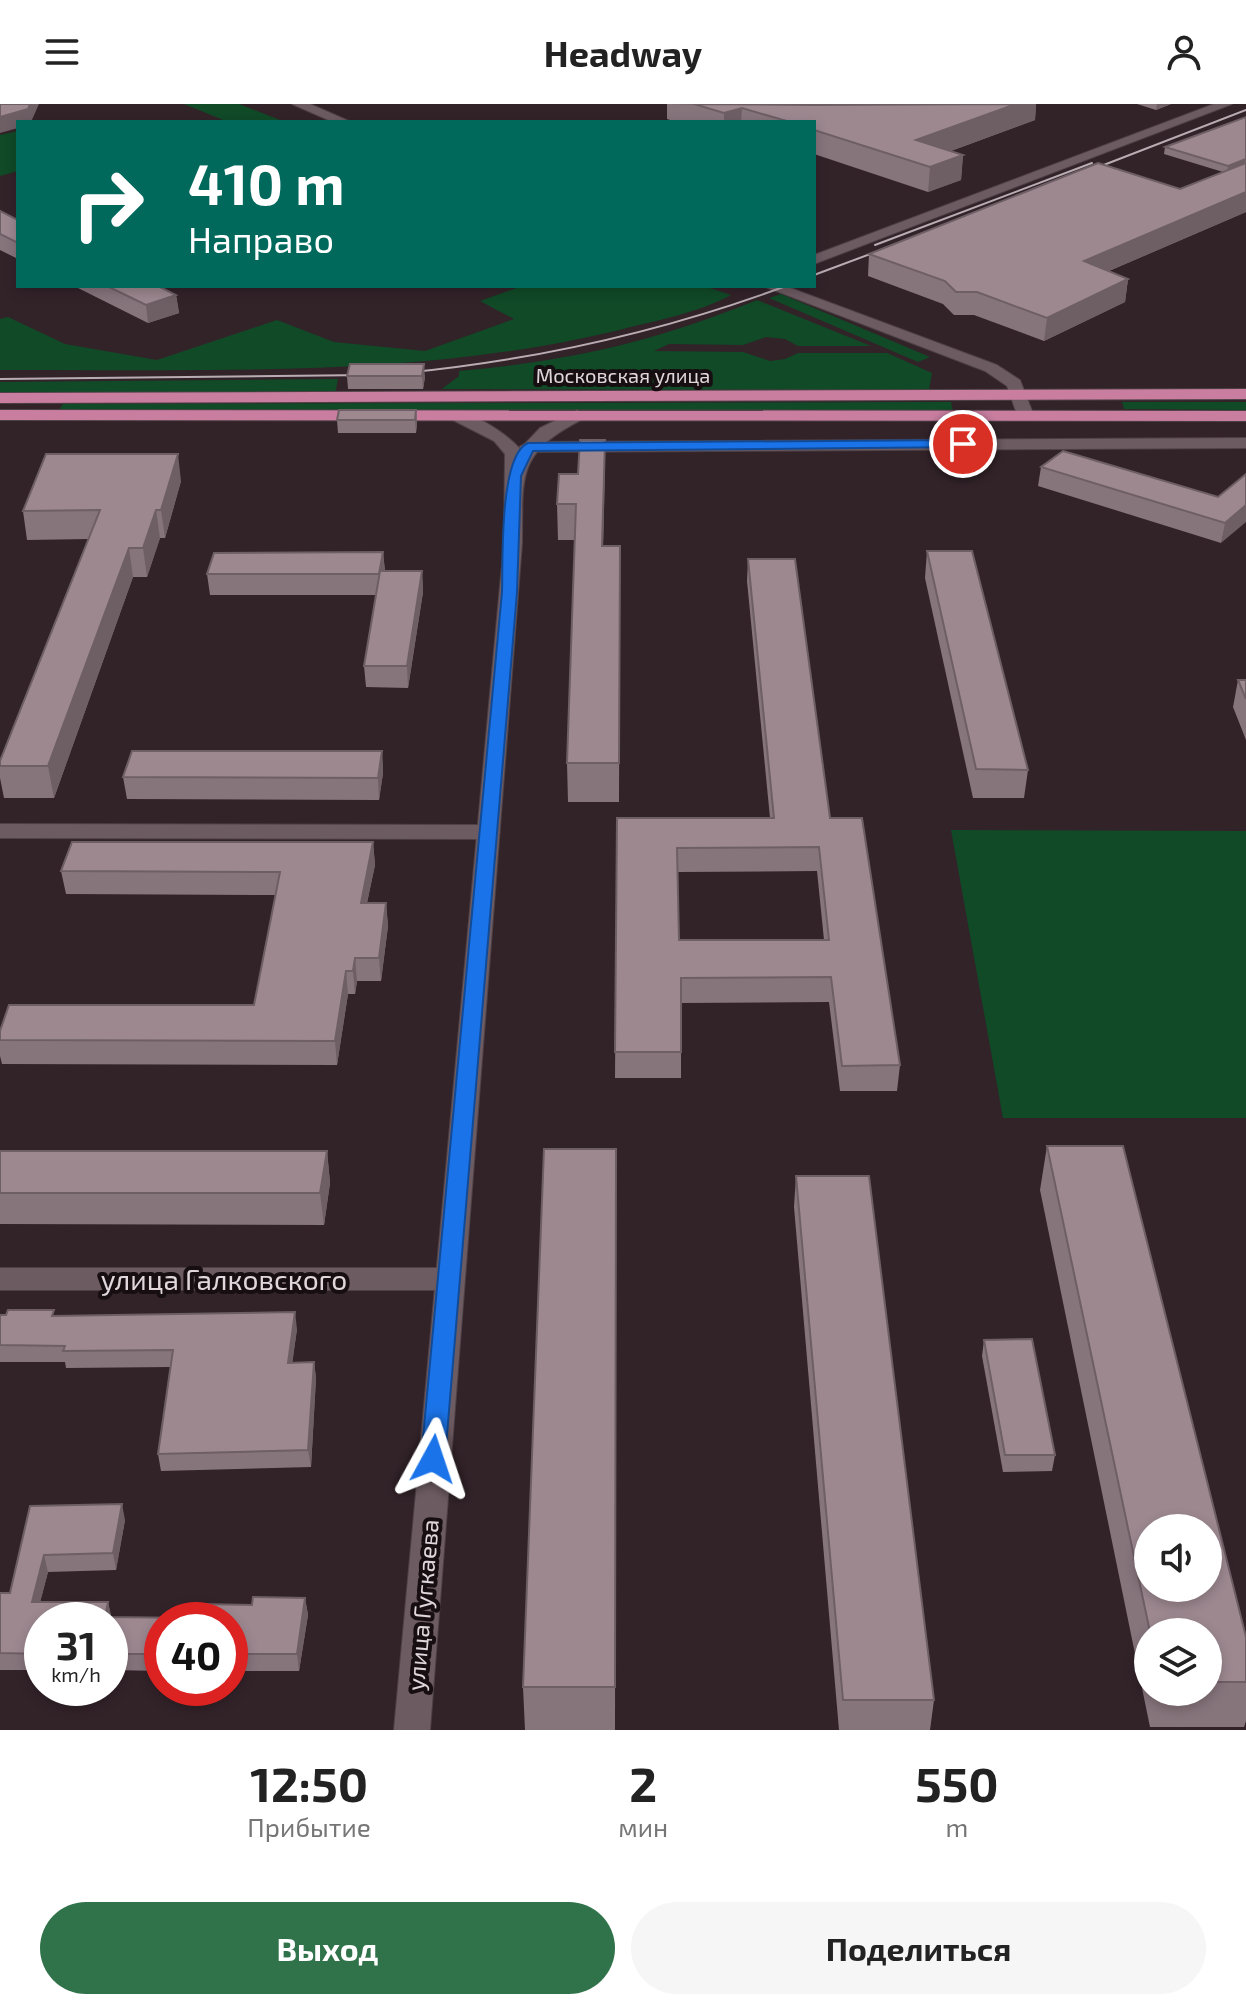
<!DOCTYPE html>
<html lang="ru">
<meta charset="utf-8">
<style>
:root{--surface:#fff;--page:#f6f6f6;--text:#222;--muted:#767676;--accent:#30734a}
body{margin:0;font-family:"Exo 2",sans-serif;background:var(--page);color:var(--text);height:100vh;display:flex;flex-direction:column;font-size:30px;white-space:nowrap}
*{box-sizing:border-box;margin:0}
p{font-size:26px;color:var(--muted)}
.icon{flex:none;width:44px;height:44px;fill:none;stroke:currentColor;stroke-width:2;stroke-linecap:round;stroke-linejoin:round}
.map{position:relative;height:1626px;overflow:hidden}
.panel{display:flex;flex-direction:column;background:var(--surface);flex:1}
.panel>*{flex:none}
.banner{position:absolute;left:16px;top:16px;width:800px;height:168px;border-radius:0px;box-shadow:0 4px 12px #0003;background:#00695c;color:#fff;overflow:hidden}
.buttons{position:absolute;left:1134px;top:1410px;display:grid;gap:16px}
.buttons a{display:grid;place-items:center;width:88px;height:88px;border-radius:50%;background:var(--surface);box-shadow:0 4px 12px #0003;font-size:40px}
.speed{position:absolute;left:24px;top:1498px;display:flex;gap:16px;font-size:40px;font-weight:700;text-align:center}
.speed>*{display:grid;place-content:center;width:104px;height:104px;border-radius:50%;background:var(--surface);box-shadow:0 4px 12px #0003;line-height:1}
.speed small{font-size:20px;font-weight:400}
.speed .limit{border:12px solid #d22;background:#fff;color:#111}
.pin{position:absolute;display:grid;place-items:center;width:68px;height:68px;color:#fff;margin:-34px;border:4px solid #fff;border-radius:50%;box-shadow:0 2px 8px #0007}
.me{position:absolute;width:88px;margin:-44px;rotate:5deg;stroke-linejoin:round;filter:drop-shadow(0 0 6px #0008)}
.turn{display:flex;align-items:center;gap:28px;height:168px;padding:0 40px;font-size:36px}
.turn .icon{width:104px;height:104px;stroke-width:2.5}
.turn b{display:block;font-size:56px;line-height:68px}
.eta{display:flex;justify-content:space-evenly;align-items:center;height:136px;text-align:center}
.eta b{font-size:48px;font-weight:700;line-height:56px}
.button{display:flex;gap:16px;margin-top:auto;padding:16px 40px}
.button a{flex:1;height:92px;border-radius:48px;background:var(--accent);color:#fff;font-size:32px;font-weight:700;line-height:92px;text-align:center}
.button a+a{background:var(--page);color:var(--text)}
header{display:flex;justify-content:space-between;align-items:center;height:104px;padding:0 40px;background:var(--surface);font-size:36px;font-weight:700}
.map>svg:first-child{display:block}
.green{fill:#104a27}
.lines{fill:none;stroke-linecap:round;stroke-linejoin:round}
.street-casing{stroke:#4e4146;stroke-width:2}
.secondary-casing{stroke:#4e4146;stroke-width:2}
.highway-casing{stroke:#4e4146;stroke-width:2}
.street{fill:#6d5b62;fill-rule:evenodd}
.secondary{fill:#6d5b62;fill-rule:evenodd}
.highway{fill:#c97ea0;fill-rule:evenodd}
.tram{stroke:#b9adb3;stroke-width:2}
.wall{fill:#87757c;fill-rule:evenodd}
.shaded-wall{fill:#6e5f65}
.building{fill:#9d8890;stroke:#6e5f65;stroke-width:2;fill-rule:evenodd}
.route{fill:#1a73e8;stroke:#114b97;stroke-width:2}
.labels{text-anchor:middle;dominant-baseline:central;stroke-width:8;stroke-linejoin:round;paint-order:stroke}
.far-street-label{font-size:20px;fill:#e1d6db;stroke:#160e11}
.street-label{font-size:24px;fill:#e1d6db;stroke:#160e11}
.near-street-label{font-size:28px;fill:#e1d6db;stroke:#160e11}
</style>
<header><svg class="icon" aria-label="menu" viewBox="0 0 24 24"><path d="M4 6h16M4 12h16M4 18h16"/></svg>Headway<svg class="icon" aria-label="person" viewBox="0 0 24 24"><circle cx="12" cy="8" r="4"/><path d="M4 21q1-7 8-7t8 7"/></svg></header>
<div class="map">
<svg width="1246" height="1626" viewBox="0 0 1246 1626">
<rect width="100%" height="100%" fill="#322329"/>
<g class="green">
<polygon points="184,0 239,0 285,18 228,18"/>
<polygon points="18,27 18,67 0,72 0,31"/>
<path d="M522 182H704L731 191C696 210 653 217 615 227 415 275 205 265 0 266V215L8 213 65 240 157 256 277 216 334 238 425 247 514 215 480 197Z"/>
<polygon points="781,190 930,253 918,258 769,194"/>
<path d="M757 196 871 242H798L785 235 766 233 743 241 669 240 654 247 743 248 770 257 785 255 798 249H887L932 269 929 286 442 285 459 272V267C570 257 654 238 757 196Z"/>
<polygon points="338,275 335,290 0,290 0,278"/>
<polygon points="951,298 953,308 58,307 63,300"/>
<polygon points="1122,298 1246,298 1246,306 1124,305"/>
<polygon points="951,726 1246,727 1246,1014 1003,1014"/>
</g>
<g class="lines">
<g class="street-casing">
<g id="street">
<polygon points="1246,334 1246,344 528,348 519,343 528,338"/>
<polygon points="0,720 489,721 500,728 489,735 0,734"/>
<polygon points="0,1164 447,1164 457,1168 462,1175 457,1182 447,1186 0,1186"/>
</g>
</g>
<g class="secondary-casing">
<g id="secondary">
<polygon points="292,0 310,0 351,18 333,18"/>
<polygon points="1214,0 1232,0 814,160 814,151"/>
<polygon points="763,182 785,182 997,261 1020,276 1034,312 1031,316 1019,316 1007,282 985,267"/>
<path d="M577 306 586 311 583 315C516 349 523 371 522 439L430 1626H394L504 439 505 350 494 337 445 312 448 308C469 304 507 330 520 345L540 324Z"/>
</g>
</g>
<g class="highway-casing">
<g id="highway">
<polygon points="1246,285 1246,295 0,299 0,289"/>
<polygon points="0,306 1246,307 1246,317 0,316"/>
</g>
</g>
<use href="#street" class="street"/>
<use href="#secondary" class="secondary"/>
<use href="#highway" class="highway"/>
<g class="tram">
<polyline points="1083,69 1246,6"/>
<polyline points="875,141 1092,59"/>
<polyline points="814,171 889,143"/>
<path d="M404 269C536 256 662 228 786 182"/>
<polyline points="0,275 368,271"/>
</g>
</g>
<g class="wall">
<polygon points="667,0 814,1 1036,0 1035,16 951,47 963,51 961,76 928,88 814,50 814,18 676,18 667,15"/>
<polygon points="1137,0 1171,0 1156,6"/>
<polygon points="1246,13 1246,108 1109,167 1128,175 1125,198 1044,237 974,211 954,211 943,200 868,172 869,150 1180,85 1223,68 1164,50 1165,43"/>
<polygon points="0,107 18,116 18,155 0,146"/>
<polygon points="74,182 158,182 176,191 179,209 148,219"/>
<polygon points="347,272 425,273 423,285 348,285"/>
<polygon points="416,306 417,319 416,329 338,329 337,316"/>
<polygon points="605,336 603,442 620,442 619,698 568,698 567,659 575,436 558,436 557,400"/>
<polygon points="1041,363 1218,393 1246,370 1221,439 1038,382"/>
<polygon points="181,377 165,434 160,434 147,473 133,473 54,694 4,694 0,674 0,657 89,435 27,436 23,407"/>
<polygon points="927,447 1028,666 1024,694 973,694 925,474"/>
<polygon points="383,448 385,467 422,467 423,488 408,584 366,583 364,562 376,491 210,491 207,470"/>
<path d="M748 455 830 714 900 961 897 987H840L829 898 681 899V974H615L617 714H770L747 477ZM817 767 824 836H679L678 768Z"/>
<polygon points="1238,576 1246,576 1246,636 1233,603"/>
<polygon points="382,647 383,669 379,696 127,695 123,673"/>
<polygon points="373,738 375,761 367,799 386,799 388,822 381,877 357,877 355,890 348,890 337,961 2,960 0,952 0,927 254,901 276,791 66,790 61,767"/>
<path d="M1047 1042 1246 1533V1617L1244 1623H1150L1040 1086ZM1148 1528H1208V1588H1148Z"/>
<polygon points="616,1045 615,1626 525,1626 523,1583"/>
<polygon points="0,1047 327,1047 330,1079 324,1121 0,1120"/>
<polygon points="796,1072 934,1596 930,1626 839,1626 794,1103"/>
<polygon points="0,1211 55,1212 297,1225 292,1259 314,1258 316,1274 311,1363 161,1367 158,1350 171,1263 66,1264 65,1258 0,1258"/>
<polygon points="984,1236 1055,1351 1052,1367 1003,1368 982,1252"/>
<polygon points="30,1402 125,1416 116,1466 48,1468 40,1498 108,1498 111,1513 195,1514 252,1501 305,1494 308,1511 299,1567 230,1567 230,1516 162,1516 162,1567 110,1566 110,1516 42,1516 42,1566 0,1566 0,1489 10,1489"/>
</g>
<g class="shaded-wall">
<polygon points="30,0 39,0 31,18 18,18 18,24 0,29 0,13"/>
<polygon points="1016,0 1036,0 1035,16 918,59 916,36"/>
<polygon points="1157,0 1171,0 1156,6"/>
<polygon points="742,4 741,18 724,18 724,9"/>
<polygon points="963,51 961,76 928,88 930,63"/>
<polygon points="1246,55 1246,62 1227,69 1228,62"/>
<polygon points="1246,88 1246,108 1081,179 1084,157"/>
<polygon points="1128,175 1125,198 1044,237 1047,214"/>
<polygon points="176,191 179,209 148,219 146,201"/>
<polygon points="424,260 425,273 423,285 422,272"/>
<polygon points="416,306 417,319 416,329 415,316"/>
<polygon points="605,336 605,370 602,478 602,442"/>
<polygon points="178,350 181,377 165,434 161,406"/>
<polygon points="1246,401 1246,418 1221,439 1225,419"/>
<polygon points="156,406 160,434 147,473 143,444"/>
<polygon points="129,444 133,473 54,694 48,662"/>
<polygon points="383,448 385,469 379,470"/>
<polygon points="422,467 423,488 408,584 407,562"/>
<polygon points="382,647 383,669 379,696 378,674"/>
<polygon points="373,738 375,761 362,822 361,799"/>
<polygon points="386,799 388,822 381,877 379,854"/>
<polygon points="355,854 357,877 355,890 353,867"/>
<polygon points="346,867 348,890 337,961 335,937"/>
<polygon points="327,1047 330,1079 324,1121 320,1089"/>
<polygon points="295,1208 297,1225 290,1276 288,1259"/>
<polygon points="314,1258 316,1274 311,1363 308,1346"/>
<polygon points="122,1400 125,1416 116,1466 113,1449"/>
<polygon points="44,1451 48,1468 36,1514 32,1498"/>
<polygon points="305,1494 308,1511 299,1567 297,1550"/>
<polygon points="108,1498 112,1515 105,1513"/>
</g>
<g class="building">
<polygon points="0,0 30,0 28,5 0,13"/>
<polygon points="694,0 814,1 1016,0 916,36 963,51 930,63 814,26 814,18 790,18 742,4 724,9"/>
<polygon points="1246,13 1246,55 1228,62 1165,43"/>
<polygon points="1098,59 1180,85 1246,59 1246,88 1084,157 1128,175 1047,214 977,188 956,188 945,177 869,150"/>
<polygon points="0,107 18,116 18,139 0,130"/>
<polygon points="107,182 158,182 176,191 146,201"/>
<polygon points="350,260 424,260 422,272 347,272"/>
<polygon points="339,306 416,306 415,316 337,316"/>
<polygon points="580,336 605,336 602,442 620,442 619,659 567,659 576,400 557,400 559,370 578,370"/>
<polygon points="1063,347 1218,393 1246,370 1246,401 1225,419 1041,363"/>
<polygon points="46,350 178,350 161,406 156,406 143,444 129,444 48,662 0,662 0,657 100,406 23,407"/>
<polygon points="927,447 972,447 1028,666 976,665"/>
<polygon points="383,448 379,470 207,470 214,449"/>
<path d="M748 455H795L830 714H862L900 961 842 962 831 873 681 874V948H615L617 714H774ZM819 743 829 836H679L677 744Z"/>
<polygon points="380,467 422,467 407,562 364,562"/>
<polygon points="1238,576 1246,576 1246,595"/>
<polygon points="132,647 382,647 378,674 123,673"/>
<polygon points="72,738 373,738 361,799 386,799 379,854 355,854 353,867 346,867 335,937 0,936 0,927 9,901 254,901 280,768 61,767"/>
<path d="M1047 1042H1123L1246 1533V1578H1208V1528H1150ZM1148 1424H1208V1484H1148Z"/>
<polygon points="544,1045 616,1045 615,1583 523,1583"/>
<polygon points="0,1047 327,1047 320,1089 0,1089"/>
<polygon points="796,1072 869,1072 934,1596 843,1596"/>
<polygon points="8,1206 54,1206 52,1212 295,1208 288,1259 314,1258 308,1346 158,1350 173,1246 63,1247 65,1242 0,1241 0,1211 6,1211"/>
<polygon points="1032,1235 1055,1351 1005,1351 984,1236"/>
<polygon points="122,1400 113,1449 44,1451 32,1498 108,1498 105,1513 195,1514 197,1500 252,1501 253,1493 305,1494 297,1550 230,1550 230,1516 162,1516 162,1550 110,1550 110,1516 42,1516 42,1550 0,1549 0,1489 10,1489 30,1402"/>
</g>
<path class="route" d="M963 336 970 340 968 343 533 347 521 372 517 488 445 1355 441 1362H425L421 1355 502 488C503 458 499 351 528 339Z"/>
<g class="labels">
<g class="far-street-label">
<text x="623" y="271">Московская улица</text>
</g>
<g class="street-label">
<text transform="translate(422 1501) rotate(-85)">улица Гугкаева</text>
</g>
<g class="near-street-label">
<text x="224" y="1175">улица Галковского</text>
</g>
</g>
</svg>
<div class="buttons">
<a><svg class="icon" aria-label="sound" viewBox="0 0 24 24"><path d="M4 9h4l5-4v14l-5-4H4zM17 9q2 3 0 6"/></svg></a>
<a><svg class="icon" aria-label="layers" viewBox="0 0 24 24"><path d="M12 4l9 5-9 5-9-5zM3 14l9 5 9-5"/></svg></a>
</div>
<div class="speed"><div>31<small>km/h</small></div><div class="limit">40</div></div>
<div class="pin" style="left:963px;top:340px;background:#d93025"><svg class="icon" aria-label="arrive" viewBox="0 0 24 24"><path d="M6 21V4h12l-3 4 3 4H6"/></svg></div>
<svg class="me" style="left:433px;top:1355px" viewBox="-20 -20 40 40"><path d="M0-17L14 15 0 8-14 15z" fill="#1a73e8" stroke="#fff" stroke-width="4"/></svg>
<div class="banner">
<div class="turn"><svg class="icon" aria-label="right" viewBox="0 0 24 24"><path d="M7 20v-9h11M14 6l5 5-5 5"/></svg><div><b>410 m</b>Направо</div></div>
</div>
</div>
<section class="panel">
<div class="eta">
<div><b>12:50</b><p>Прибытие</p></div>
<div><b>2</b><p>мин</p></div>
<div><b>550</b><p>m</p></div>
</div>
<div class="button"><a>Выход</a><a>Поделиться</a></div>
</section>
